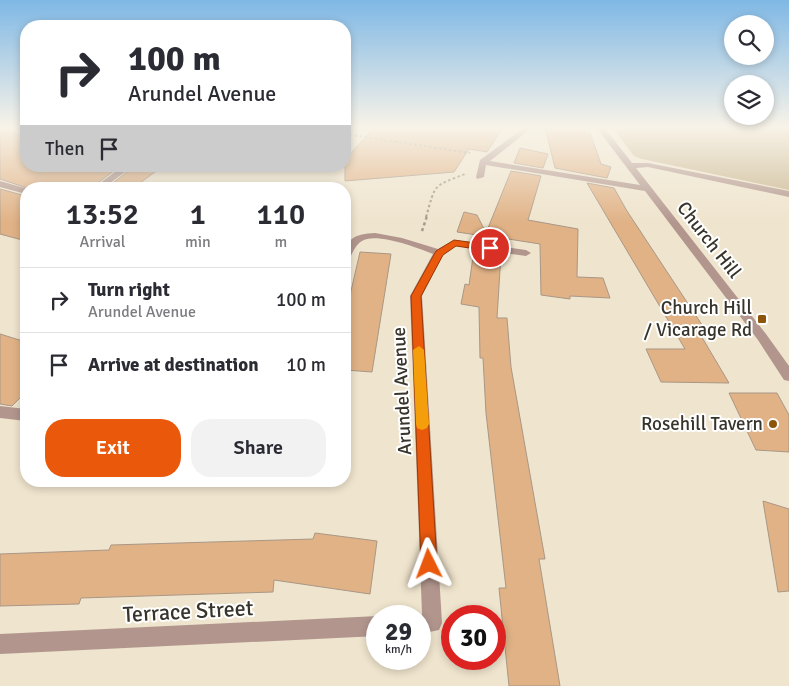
<!DOCTYPE html>
<style>
:root{--surface:#fff;--page:#f2f2f3;--text:#2b2b33;--muted:#7c7c81;--line:#e1e1e2;--accent:#ea580c}
body{margin:0;font-family:Signika,sans-serif;background:var(--page);color:var(--text);height:100vh;display:flex;flex-direction:column;font-size:19px;white-space:nowrap}
*{box-sizing:border-box;margin:0}
p{font-size:16px;color:var(--muted)}
.icon{flex:none;width:28px;height:28px;fill:none;stroke:currentColor;stroke-width:2;stroke-linecap:round;stroke-linejoin:round}
.map{position:relative;flex:1;overflow:hidden}
.side{position:absolute;left:20px;top:182px;width:331px;height:305px;display:flex;flex-direction:column;background:var(--surface);border-radius:20px;box-shadow:0 2px 8px #0003}
.side>*{flex:none}
.hud{position:absolute;left:20px;top:20px;width:331px;height:152px;border-radius:20px;box-shadow:0 2px 8px #0003;background:#fff;color:var(--text);overflow:hidden}
.fabs{position:absolute;left:724px;top:15px;display:grid;gap:10px}
.fabs a{display:grid;place-items:center;width:50px;height:50px;border-radius:50%;background:var(--surface);box-shadow:0 2px 8px #0003;font-size:25px}
.speed{position:absolute;left:366px;top:605px;display:flex;gap:10px;font-size:25px;font-weight:700;text-align:center}
.speed>*{display:grid;place-content:center;width:65px;height:65px;border-radius:50%;background:var(--surface);box-shadow:0 2px 8px #0003;line-height:1}
.speed small{font-size:12px;font-weight:400}
.speed .limit{border:8px solid #d22;background:#fff;color:#111}
.pin{position:absolute;display:grid;place-items:center;width:42px;height:42px;color:#fff;margin:-21px;border:2px solid #fff;border-radius:50%;box-shadow:0 1px 5px #0007}
.me{position:absolute;width:55px;margin:-28px;rotate:357deg;stroke-linejoin:round;filter:drop-shadow(0 0 4px #0008)}
.turn{display:flex;align-items:center;gap:18px;height:105px;padding:0 25px;font-size:22px}
.turn .icon{width:65px;height:65px;stroke-width:2.5}
.turn b{display:block;font-size:35px;line-height:42px}
.then{display:flex;align-items:center;height:48px;padding:0 25px;background:#0003;gap:10px;font-size:19px}
.eta{display:flex;justify-content:space-evenly;align-items:center;height:85px;text-align:center}
.eta b{font-size:30px;font-weight:600;line-height:35px}
.button{display:flex;gap:10px;margin-top:auto;padding:10px 25px}
.button a{flex:1;height:58px;border-radius:20px;background:var(--accent);color:#fff;font-size:20px;font-weight:600;line-height:58px;text-align:center}
.button a+a{background:var(--page);color:var(--text)}
ul{padding:0;list-style:none}
li{display:flex;align-items:center;gap:15px;height:65px;padding:0 25px;border-top:1px solid var(--line)}
li div{flex:1}
li b{display:block;font-size:19px}
li em{font-style:normal}
.map>svg:first-child{display:block}
.green{fill:#c8b690}
.building{fill:#e0b286;stroke:#a99786}
.lines{fill:none;stroke-linecap:round;stroke-linejoin:round}
.path-far1{stroke:#a49c8b;stroke-width:2;stroke-dasharray:2.5 2.5;stroke-linecap:butt}
.path{stroke:#a49c8b;stroke-width:2.5;stroke-dasharray:3 3;stroke-linecap:butt}
.minor{fill:#b2968e;fill-rule:evenodd}
.route{fill:#ea580c;stroke:#983908}
.slow{fill:#f59e0b}
.poi-dot{fill:#8c5509;stroke:#fff;stroke-width:2}
.labels{text-anchor:middle;dominant-baseline:central;stroke-width:4;stroke-linejoin:round;paint-order:stroke}
.street-label{font-size:19px;fill:#38342b;stroke:#fff}
.poi-label{font-size:19px;fill:#38342b;stroke:#fff;text-anchor:end}
.near-street-label{font-size:22px;fill:#38342b;stroke:#fff}
</style>
<div class="map">
<svg width="789" height="686" viewBox="0 0 789 686">
<rect width="100%" height="100%" fill="#efe4cd"/>
<polygon class="green" points="612,127 769,127 789,130 789,190 642,159 634,156"/>
<g class="building">
<polygon points="0,127 26,137 26,166 120,166 90,189 30,189 0,179"/>
<polygon points="375,127 503,127 487,152 469,149 454,172 345,181 345,155 350,154"/>
<polygon points="545,127 583,127 585,133 590,133 601,164 611,167 607,178 555,168"/>
<polygon points="520,148 548,154 543,168 514,163"/>
<polygon points="135,166 163,166 132,189 105,189"/>
<polygon points="511,171 541,176 528,220 578,229 577,277 603,278 610,298 570,296 570,299 541,295 540,244 502,238 502,245 476,241 477,235 457,232 464,212 477,215 486,233"/>
<polygon points="587,183 614,188 627,211 708,334 700,334 729,383 661,382 646,349 685,349"/>
<polygon points="0,189 26,196 26,241 0,234"/>
<polygon points="474,250 501,254 497,318 507,318 511,367 545,559 539,559 560,686 509,686 499,588 506,588 486,413 483,358 480,358 479,307 461,304 465,284 469,285"/>
<polygon points="360,252 391,254 372,372 345,370 345,317"/>
<polygon points="0,334 26,342 26,392 12,406 0,404"/>
<polygon points="729,393 777,393 789,415 789,452 756,450"/>
<polygon points="763,501 789,509 789,591 778,592"/>
<polygon points="315,533 377,541 370,594 274,580 273,592 81,598 79,604 0,606 0,554 109,550 111,545 313,539"/>
</g>
<g class="lines">
<g class="path-far1">
<polyline points="345,134 470,153"/>
<path d="M426 217C436 183 432 187 465 174"/>
</g>
<polyline class="path" points="422,231 427,216"/>
<g class="minor">
<polygon points="525,127 533,127 490,161 640,185 596,127 604,127 632,163 648,163 789,191 789,197 648,167 636,168 766,334 789,366 789,381 784,380 758,340 645,191 486,165 484,177 477,179 476,177 480,160"/>
<polygon points="123,166 133,166 102,189 92,189"/>
<polygon points="0,181 28,189 26,194 0,187"/>
<path d="M375 233 402 238 438 249 454 240 526 250 531 253 526 256 456 246 443 255 422 296 442 623 439 630 420 634V616H415L422 614 410 296 433 254C418 248 376 232 362 241 355 245 352 254 349 260L345 261C345 239 353 234 375 233Z"/>
<polygon points="0,406 26,409 26,421 0,418"/>
<polygon points="378,616 378,636 0,654 0,634"/>
</g>
</g>
<linearGradient id="sky" x2="0" y2="1"><stop stop-color="#7fb8e5"/><stop offset="0.57" stop-color="#f8f3e8"/><stop offset="1" stop-color="#f8f3e8" stop-opacity="0"/></linearGradient>
<rect width="789" height="223" fill="url(#sky)"/>
<polygon class="route" points="454,240 490,245 494,248 490,251 456,246 443,255 421,296 437,564 435,570 429,572 423,570 421,564 411,296 436,251"/>
<polygon class="slow" points="419,346 424,350 429,424 427,428 422,430 417,428 416,424 413,350"/>
<g class="poi-dot">
<rect x="757" y="314" width="10" height="10" rx="2.5"/>
<circle cx="773" cy="424" r="5"/>
</g>
<g class="labels">
<g class="street-label">
<text transform="translate(709 240) rotate(52)">Church Hill</text>
<text transform="translate(402 391) rotate(-93)">Arundel Avenue</text>
</g>
<g class="poi-label">
<text x="752" y="308">Church Hill<tspan x="752" dy="22">/ Vicarage Rd</tspan></text>
<text x="763" y="424">Rosehill Tavern</text>
</g>
<g class="near-street-label">
<text transform="translate(188 611) rotate(-3)">Terrace Street</text>
</g>
</g>
</svg>
<div class="fabs">
<a><svg class="icon" aria-label="search" viewBox="0 0 24 24"><circle cx="10" cy="10" r="6"/><path d="M15 15l6 6"/></svg></a>
<a><svg class="icon" aria-label="layers" viewBox="0 0 24 24"><path d="M12 4l9 5-9 5-9-5zM3 14l9 5 9-5"/></svg></a>
</div>
<div class="speed"><div>29<small>km/h</small></div><div class="limit">30</div></div>
<div class="pin" style="left:490px;top:248px;background:#d93025"><svg class="icon" aria-label="arrive" viewBox="0 0 24 24"><path d="M6 21V4h12l-3 4 3 4H6"/></svg></div>
<svg class="me" style="left:429px;top:564px" viewBox="-20 -20 40 40"><path d="M0-17L14 15 0 8-14 15z" fill="#ea580c" stroke="#fff" stroke-width="4"/></svg>
<div class="hud">
<div class="turn"><svg class="icon" aria-label="right" viewBox="0 0 24 24"><path d="M7 20v-9h11M14 6l5 5-5 5"/></svg><div><b>100 m</b>Arundel Avenue</div></div>
<div class="then">Then<svg class="icon" aria-label="arrive" viewBox="0 0 24 24"><path d="M6 21V4h12l-3 4 3 4H6"/></svg></div>
</div>
<section class="side">
<div class="eta">
<div><b>13:52</b><p>Arrival</p></div>
<div><b>1</b><p>min</p></div>
<div><b>110</b><p>m</p></div>
</div>
<ul>
<li><svg class="icon" aria-label="right" viewBox="0 0 24 24"><path d="M7 20v-9h11M14 6l5 5-5 5"/></svg><div><b>Turn right</b><p>Arundel Avenue</p></div><em>100 m</em></li>
<li><svg class="icon" aria-label="arrive" viewBox="0 0 24 24"><path d="M6 21V4h12l-3 4 3 4H6"/></svg><div><b>Arrive at destination</b></div><em>10 m</em></li>
</ul>
<div class="button"><a>Exit</a><a>Share</a></div>
</section>
</div>
